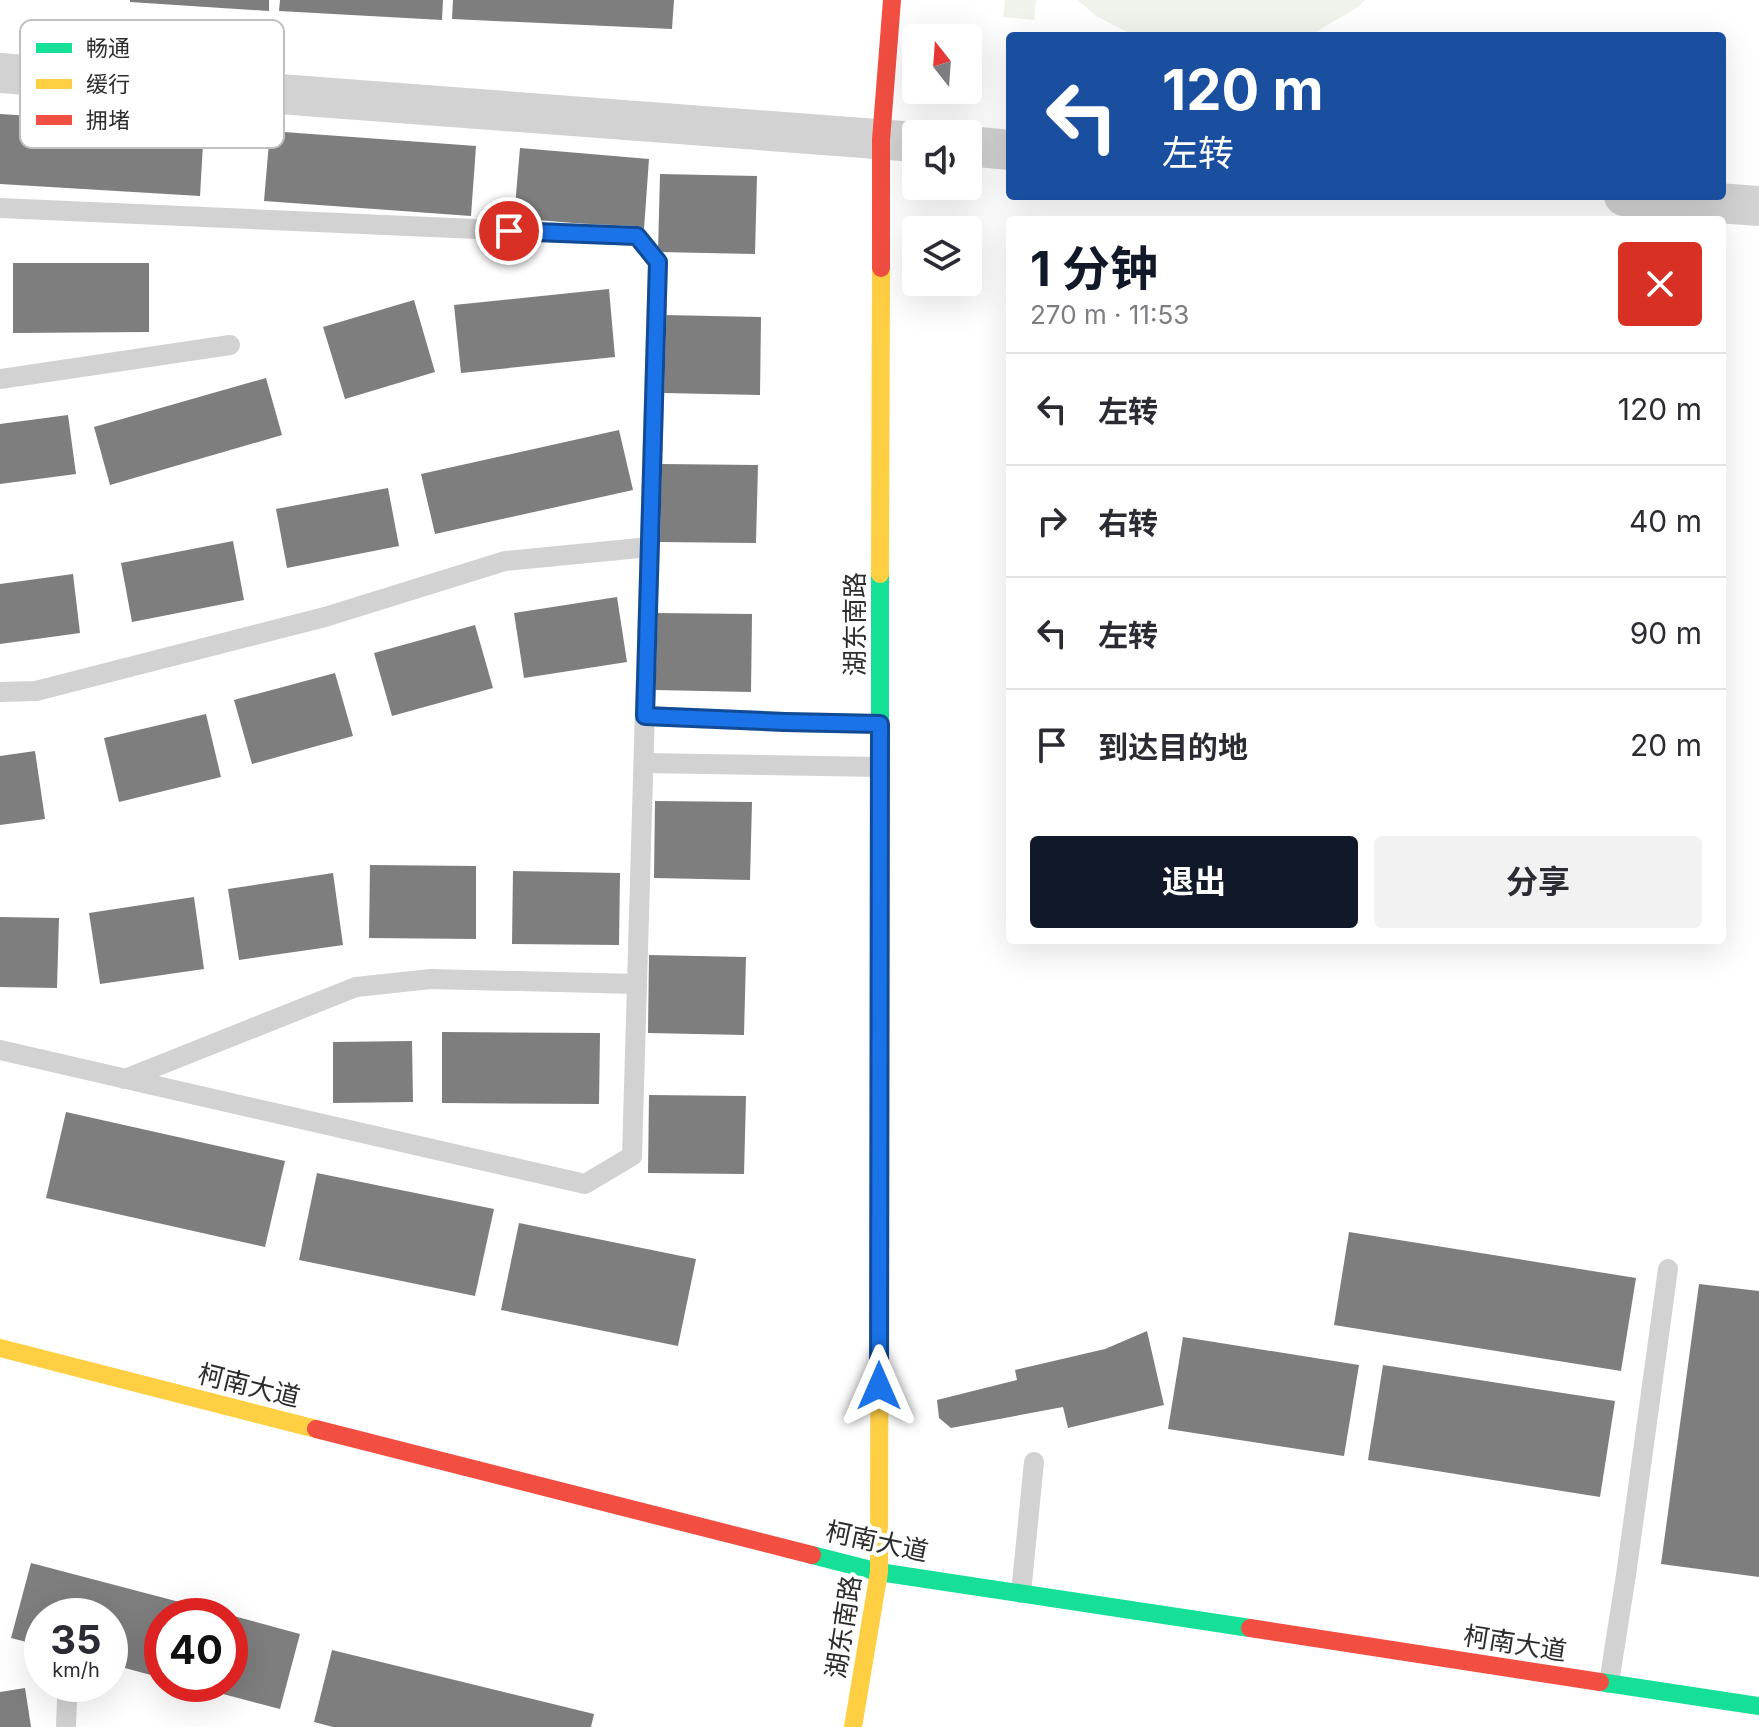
<!DOCTYPE html>
<html lang="zh">
<meta charset="utf-8">
<style>
:root{--surface:#fff;--page:#f2f2f3;--text:#2b2b33;--muted:#7c7c81;--line:#e1e1e2;--accent:#111827}
body{margin:0;font-family:Inter,"Noto Sans SC",sans-serif;background:var(--page);color:var(--text);height:100vh;display:flex;flex-direction:column;font-size:30px;white-space:nowrap}
*{box-sizing:border-box;margin:0}
p{font-size:26px;color:var(--muted)}
.icon{flex:none;width:44px;height:44px;fill:none;stroke:currentColor;stroke-width:2;stroke-linecap:round;stroke-linejoin:round}
.map{position:relative;flex:1;overflow:hidden}
.drawer{position:absolute;left:1006px;top:216px;width:720px;height:728px;display:flex;flex-direction:column;background:var(--surface);border-radius:8px;box-shadow:0 8px 32px #0002}
.drawer>*{flex:none}
.top-card{position:absolute;left:1006px;top:32px;width:720px;height:168px;border-radius:8px;box-shadow:0 8px 32px #0002;background:#1a4fa0;color:#fff;overflow:hidden}
.needle{width:52px;rotate:343deg}
.tools{position:absolute;left:902px;top:24px;display:grid;gap:16px}
.tools a{display:grid;place-items:center;width:80px;height:80px;border-radius:8px;background:var(--surface);box-shadow:0 8px 32px #0002;font-size:40px}
.speed{position:absolute;left:24px;top:1598px;display:flex;gap:16px;font-size:40px;font-weight:700;text-align:center}
.speed>*{display:grid;place-content:center;width:104px;height:104px;border-radius:50%;background:var(--surface);box-shadow:0 8px 32px #0002;line-height:1}
.speed small{font-size:20px;font-weight:400}
.speed .limit{border:12px solid #d22;background:#fff;color:#111}
.pin{position:absolute;display:grid;place-items:center;width:68px;height:68px;color:#fff;margin:-34px;border:4px solid #fff;border-radius:50%;box-shadow:0 2px 8px #0007}
.me{position:absolute;width:88px;margin:-44px;rotate:0deg;stroke-linejoin:round;filter:drop-shadow(0 0 6px #0008)}
.turn{display:flex;align-items:center;gap:28px;height:168px;padding:0 24px;font-size:36px}
.turn .icon{width:104px;height:104px;stroke-width:2.5}
.turn b{display:block;font-size:56px;line-height:68px}
.round{display:grid;place-items:center;flex:none;width:84px;height:84px;border-radius:8px;background:var(--page)}
.overview{display:flex;align-items:center;justify-content:space-between;height:136px;padding:0 24px}
h1{font-size:48px;font-weight:700;line-height:60px;color:var(--accent)}
.action{display:flex;gap:16px;margin-top:auto;padding:16px 24px}
.action a{flex:1;height:92px;border-radius:8px;background:var(--accent);color:#fff;font-size:32px;font-weight:700;line-height:92px;text-align:center}
.action a+a{background:var(--page);color:var(--text)}
ul{padding:0;list-style:none}
li{display:flex;align-items:center;gap:24px;height:112px;padding:0 24px;border-top:2px solid var(--line)}
li div{flex:1}
li b{display:block;font-size:30px}
li em{font-style:normal}
.map>svg:first-child{display:block}
.green{fill:#f0f3ec}
.building{fill:#7e7e7e}
.lines{fill:none;stroke-linecap:round;stroke-linejoin:round}
.lane{stroke:#d2d2d2;stroke-width:20}
.street{stroke:#d2d2d2;stroke-width:40}
.fast{stroke:#16e098;stroke-width:18}
.slow{stroke:#ffcf43;stroke-width:18}
.jam{stroke:#f24e42;stroke-width:18}
.route-casing{stroke:#114b97;stroke-width:20}
.route{stroke:#1a73e8;stroke-width:14}
.labels{text-anchor:middle;dominant-baseline:central;stroke-width:8;stroke-linejoin:round;paint-order:stroke}
.street-label{font-size:26px;fill:#2d2d2d;stroke:#fff}
.key{fill:#fff;stroke:#c0c0c0;stroke-width:2}
.key-label{font-size:22px;fill:#2d2d2d}
</style>
<div class="map">
<svg width="1759" height="1727" viewBox="0 0 1759 1727">
<rect width="100%" height="100%" fill="#fff"/>
<g class="green">
<polygon points="1005,0 1036,0 1034,20 1003,17"/>
<polygon points="1078,0 1365,0 1358,7 1309,36 1135,36 1096,16"/>
</g>
<g class="building">
<polygon points="130,0 269,0 269,11 130,2"/>
<polygon points="280,0 443,0 442,20 279,11"/>
<polygon points="453,0 674,0 672,29 452,19"/>
<polygon points="0,114 204,127 200,196 0,184"/>
<polygon points="270,131 476,146 471,216 264,201"/>
<polygon points="520,148 649,159 644,229 514,218"/>
<polygon points="660,174 757,176 755,254 658,252"/>
<polygon points="13,263 149,263 149,332 13,333"/>
<polygon points="609,289 615,357 461,373 454,305"/>
<polygon points="414,300 435,372 345,399 323,327"/>
<polygon points="664,315 761,317 760,395 663,393"/>
<polygon points="266,378 282,435 110,485 94,427"/>
<polygon points="68,415 76,474 0,484 0,424"/>
<polygon points="619,430 633,490 435,534 421,474"/>
<polygon points="661,464 758,465 756,543 660,542"/>
<polygon points="388,488 399,546 287,568 276,509"/>
<polygon points="233,541 244,600 132,622 121,563"/>
<polygon points="73,574 80,633 0,644 0,584"/>
<polygon points="617,597 627,662 524,678 514,613"/>
<polygon points="656,613 752,614 751,692 655,690"/>
<polygon points="475,625 493,688 392,716 374,653"/>
<polygon points="335,673 353,736 252,764 234,700"/>
<polygon points="206,714 221,777 119,802 104,738"/>
<polygon points="35,751 45,819 0,825 0,756"/>
<polygon points="655,801 752,802 750,880 654,878"/>
<polygon points="370,865 476,866 476,939 369,938"/>
<polygon points="513,871 620,873 619,945 512,944"/>
<polygon points="333,873 343,945 239,960 228,889"/>
<polygon points="194,897 204,969 100,984 89,913"/>
<polygon points="0,917 59,918 57,988 0,987"/>
<polygon points="649,955 746,957 744,1035 648,1033"/>
<polygon points="442,1032 600,1033 599,1104 442,1103"/>
<polygon points="412,1041 413,1102 333,1103 333,1042"/>
<polygon points="649,1095 746,1096 744,1174 648,1173"/>
<polygon points="66,1112 285,1161 265,1247 46,1198"/>
<polygon points="317,1173 494,1209 475,1296 299,1260"/>
<polygon points="519,1223 696,1259 678,1346 501,1310"/>
<polygon points="1349,1232 1636,1278 1621,1371 1334,1325"/>
<polygon points="1699,1284 1759,1291 1759,1577 1661,1564"/>
<polygon points="1147,1331 1164,1405 1068,1428 1063,1407 951,1428 939,1418 937,1400 1017,1380 1015,1370 1105,1349"/>
<polygon points="1183,1337 1359,1365 1344,1456 1168,1429"/>
<polygon points="1383,1365 1615,1401 1600,1497 1368,1460"/>
<polygon points="31,1563 229,1615 229,1616 162,1616 162,1678 110,1664 110,1616 42,1616 42,1646 11,1638"/>
<polygon points="230,1615 300,1634 280,1709 189,1685 230,1684"/>
<polygon points="332,1650 594,1714 591,1727 333,1727 314,1722"/>
<polygon points="25,1688 31,1727 0,1727 0,1692"/>
</g>
<g class="lines">
<g class="lane">
<polyline points="0,208 637,236 658,262 632,1156 585,1184 0,1050"/>
<polyline points="0,379 230,345"/>
<polyline points="0,692 36,691 325,617 505,561 650,547"/>
<polyline points="645,716 785,722 880,724"/>
<polyline points="644,763 880,767"/>
<polyline points="125,1079 356,987 431,979 637,984"/>
<polyline points="1021,1593 1034,1462"/>
<polyline points="1609,1683 1626,1575 1668,1269"/>
<polyline points="66,1727 67,1700"/>
</g>
<g class="street">
<polyline points="0,73 916,142"/>
<polyline points="968,146 1010,150"/>
<polyline points="1624,196 1759,206"/>
</g>
<g class="fast">
<polyline points="880,1055 880,574"/>
<polyline points="812,1555 879,1572 1250,1628"/>
<polyline points="1600,1682 1759,1706"/>
</g>
<g class="slow">
<polyline points="880,574 881,268"/>
<polyline points="0,1348 316,1429"/>
<polyline points="853,1727 879,1572 880,1055"/>
</g>
<g class="jam">
<polyline points="881,268 881,140 892,0"/>
<polyline points="316,1429 812,1555"/>
<polyline points="1250,1628 1600,1682"/>
</g>
</g>
<g class="lines">
<g class="route-casing">
<polyline id="route" points="509,231 637,236 658,262 645,716 785,722 880,724 879,1386"/>
</g>
<use href="#route" class="route"/>
</g>
<g class="labels">
<g class="street-label">
<text transform="translate(854 624) rotate(-90)">湖东南路</text>
<text transform="translate(249 1385) rotate(14)">柯南大道</text>
<text transform="translate(877 1541) rotate(12)">柯南大道</text>
<text transform="translate(843 1627) rotate(-81)">湖东南路</text>
<text transform="translate(1515 1643) rotate(9)">柯南大道</text>
</g>
</g>
<rect x="20" y="20" width="264" height="128" rx="12" class="key"/>
<rect x="36" y="43" width="36" height="10" fill="#16e098"/>
<rect x="36" y="79" width="36" height="10" fill="#ffcf43"/>
<rect x="36" y="115" width="36" height="10" fill="#f24e42"/>
<g class="key-label">
<text x="86" y="56">畅通</text>
<text x="86" y="92">缓行</text>
<text x="86" y="128">拥堵</text>
</g>
</svg>
<div class="tools">
<a><svg class="needle" viewBox="-14 -14 28 28"><path d="M0-13l5 13h-10z" fill="#e53935"/><path d="M0 13l5-13h-10z" fill="#7c7c81"/></svg></a>
<a><svg class="icon" aria-label="sound" viewBox="0 0 24 24"><path d="M4 9h4l5-4v14l-5-4H4zM17 9q2 3 0 6"/></svg></a>
<a><svg class="icon" aria-label="layers" viewBox="0 0 24 24"><path d="M12 4l9 5-9 5-9-5zM3 14l9 5 9-5"/></svg></a>
</div>
<div class="speed"><div>35<small>km/h</small></div><div class="limit">40</div></div>
<div class="pin" style="left:509px;top:231px;background:#d93025"><svg class="icon" aria-label="arrive" viewBox="0 0 24 24"><path d="M6 21V4h12l-3 4 3 4H6"/></svg></div>
<svg class="me" style="left:879px;top:1386px" viewBox="-20 -20 40 40"><path d="M0-17L14 15 0 8-14 15z" fill="#1a73e8" stroke="#fff" stroke-width="4"/></svg>
<div class="top-card">
<div class="turn"><svg class="icon" aria-label="left" viewBox="0 0 24 24"><path d="M17 20v-9H6M10 6l-5 5 5 5"/></svg><div><b>120 m</b>左转</div></div>
</div>
<section class="drawer">
<div class="overview"><div><h1>1 分钟</h1><p>270 m · 11:53</p></div><a class="round" style="background:#d93025;color:#fff"><svg class="icon" aria-label="close" viewBox="0 0 24 24"><path d="M6 6l12 12M18 6L6 18"/></svg></a></div>
<ul>
<li><svg class="icon" aria-label="left" viewBox="0 0 24 24"><path d="M17 20v-9H6M10 6l-5 5 5 5"/></svg><div><b>左转</b></div><em>120 m</em></li>
<li><svg class="icon" aria-label="right" viewBox="0 0 24 24"><path d="M7 20v-9h11M14 6l5 5-5 5"/></svg><div><b>右转</b></div><em>40 m</em></li>
<li><svg class="icon" aria-label="left" viewBox="0 0 24 24"><path d="M17 20v-9H6M10 6l-5 5 5 5"/></svg><div><b>左转</b></div><em>90 m</em></li>
<li><svg class="icon" aria-label="arrive" viewBox="0 0 24 24"><path d="M6 21V4h12l-3 4 3 4H6"/></svg><div><b>到达目的地</b></div><em>20 m</em></li>
</ul>
<div class="action"><a>退出</a><a>分享</a></div>
</section>
</div>
